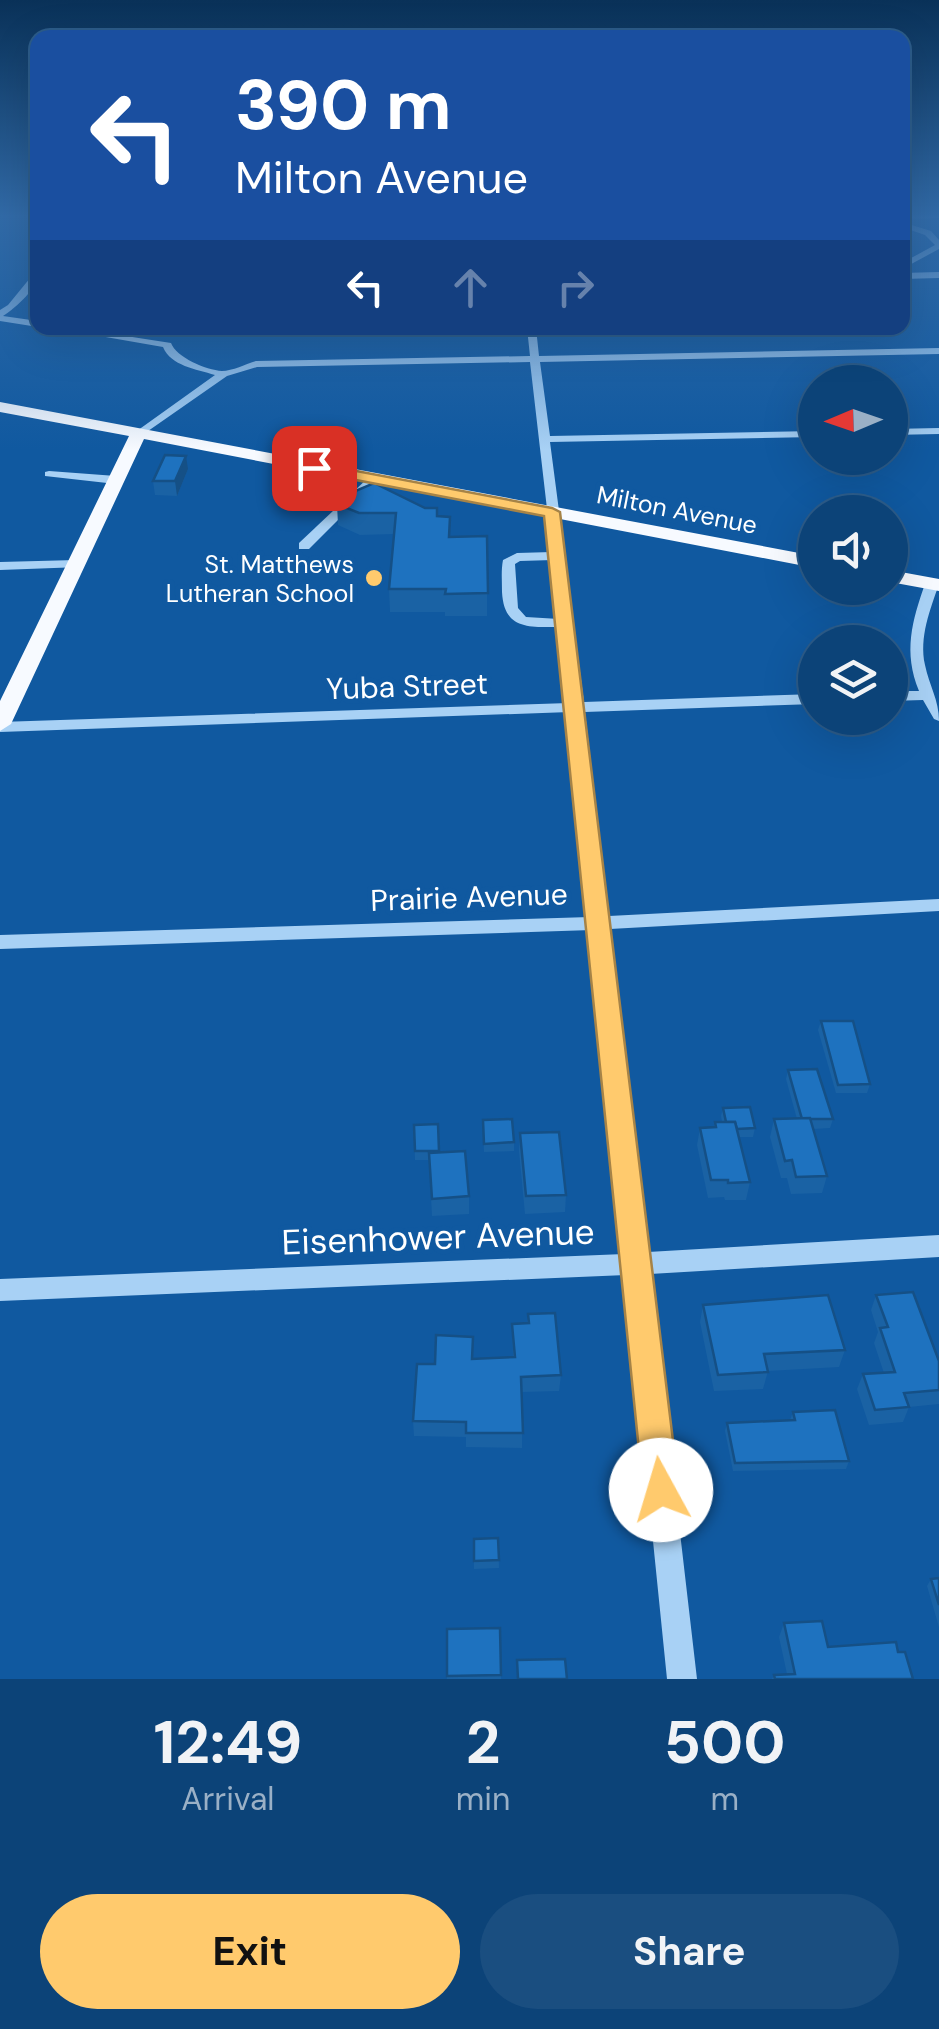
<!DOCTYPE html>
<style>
:root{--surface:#0c4378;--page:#1a4e80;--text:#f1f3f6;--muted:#9ab0c6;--line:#2c5c8a;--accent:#ffca6d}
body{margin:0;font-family:"DM Sans",sans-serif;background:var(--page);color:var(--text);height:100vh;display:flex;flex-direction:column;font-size:38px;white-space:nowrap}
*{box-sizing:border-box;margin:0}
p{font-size:32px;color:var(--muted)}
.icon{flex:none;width:55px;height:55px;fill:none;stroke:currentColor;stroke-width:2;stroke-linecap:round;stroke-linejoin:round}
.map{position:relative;height:1679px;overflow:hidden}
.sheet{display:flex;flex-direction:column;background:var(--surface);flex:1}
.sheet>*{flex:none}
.guide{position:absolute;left:30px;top:30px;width:880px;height:305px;border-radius:20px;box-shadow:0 10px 40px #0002,0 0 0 2px var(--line);background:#1a4fa0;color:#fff;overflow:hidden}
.needle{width:65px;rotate:268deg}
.buttons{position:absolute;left:798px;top:365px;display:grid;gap:20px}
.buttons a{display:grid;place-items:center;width:110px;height:110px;border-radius:50%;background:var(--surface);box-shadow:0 10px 40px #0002,0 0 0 2px var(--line);font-size:50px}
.pin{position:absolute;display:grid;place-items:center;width:85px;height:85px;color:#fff;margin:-42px;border-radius:20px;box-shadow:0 5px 15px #0006}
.me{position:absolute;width:110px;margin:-55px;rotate:354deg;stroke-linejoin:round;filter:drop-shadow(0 0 8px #0008)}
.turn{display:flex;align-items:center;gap:35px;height:210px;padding:0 40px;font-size:45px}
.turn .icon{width:130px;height:130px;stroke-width:2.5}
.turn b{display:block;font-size:70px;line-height:85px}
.lanes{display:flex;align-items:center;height:95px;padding:0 40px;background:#0003;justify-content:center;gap:50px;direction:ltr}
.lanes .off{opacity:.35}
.eta{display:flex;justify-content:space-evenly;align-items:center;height:170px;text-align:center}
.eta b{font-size:60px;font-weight:700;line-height:70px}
.cta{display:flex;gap:20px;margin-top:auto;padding:20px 40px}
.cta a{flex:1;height:115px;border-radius:60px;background:var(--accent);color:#111;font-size:40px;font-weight:700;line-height:115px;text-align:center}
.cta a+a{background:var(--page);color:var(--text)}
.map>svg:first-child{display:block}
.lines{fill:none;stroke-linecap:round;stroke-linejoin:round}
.minor{fill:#a8d1f5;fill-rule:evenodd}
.major{fill:#f7faff;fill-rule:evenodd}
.wall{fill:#1a62a4}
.shaded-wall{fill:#155086}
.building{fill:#1e72bf;stroke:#155086;stroke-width:2.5}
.route{fill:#ffca6d;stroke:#a68347;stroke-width:2.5}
.poi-dot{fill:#ffca6d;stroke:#1059a0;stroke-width:4}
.labels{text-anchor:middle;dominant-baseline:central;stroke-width:10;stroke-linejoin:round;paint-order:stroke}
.far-street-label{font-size:25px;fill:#fff;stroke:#1059a0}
.far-poi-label{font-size:25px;fill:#fff;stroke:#1059a0;text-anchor:end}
.street-label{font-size:30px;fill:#fff;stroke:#1059a0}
.near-street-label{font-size:35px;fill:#fff;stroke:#1059a0}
</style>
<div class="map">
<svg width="939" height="1679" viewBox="0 0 939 1679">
<rect width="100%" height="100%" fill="#1059a0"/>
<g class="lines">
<g class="minor">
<polygon points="902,215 939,215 939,218 902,219"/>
<polygon points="902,222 931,231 939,240 939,249 902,269 902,263 935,245 925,235 902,227"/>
<path d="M35 272H38C38 288 17 307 3 316L38 321V327L0 321V310L8 305Z"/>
<polygon points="939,272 939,278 902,279 902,273"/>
<path d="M54 328H74L171 343C176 357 206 370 222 371 232 371 246 364 256 361L530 356 527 328H536L539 356 939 348V354L540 362 550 436 815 431V437L550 442 584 702 815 694V704L585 712 609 916 939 899V911L610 929 648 1252 939 1235V1257L650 1274 697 1679H667L626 1275 0 1301V1279L624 1254 592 930 0 949V935L590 917 570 712 0 732V722L569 703 560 627C529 627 504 630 502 592 502 581 501 570 503 560L517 553 552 552 530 362 257 367 227 376 138 438 132 435 134 433 215 375C196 369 171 366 163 347ZM553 560 559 619 526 617 518 608 515 564 520 561Z"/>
<polygon points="939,428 939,434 890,435 890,429"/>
<polygon points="49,471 116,476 122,480 116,484 45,476 45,472"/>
<polygon points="369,477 379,479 309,549 299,549 299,543"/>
<polygon points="76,560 83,564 81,567 0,570 0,562"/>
<path d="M932 580 939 584C930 610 919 637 925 665 929 685 939 700 939 721L934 719 923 700 890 701V691H919C903 652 912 621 925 584Z"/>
</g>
<g class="major">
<polygon points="0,402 815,556 815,568 144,439 11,724 0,731 0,701 129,436 0,412"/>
<polygon points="890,570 939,579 939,591 890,582"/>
</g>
</g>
<g class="wall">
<polygon points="188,469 177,496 155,495 153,481"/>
<polygon points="337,504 437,516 450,537 487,536 487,616 445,616 445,612 390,612 389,589 394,534 360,535 338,525"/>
<polygon points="821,1021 870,1084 867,1093 836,1093 818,1030"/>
<polygon points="788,1070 833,1119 830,1128 813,1129 827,1176 822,1193 791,1194 787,1178 781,1178 770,1137 774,1119 797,1119 786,1079"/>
<polygon points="723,1108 755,1128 753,1137 739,1137 750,1182 746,1200 725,1200 724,1197 708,1198 697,1145 700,1128 714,1128 715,1122 722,1122 721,1116"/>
<polygon points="438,1124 439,1153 469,1196 469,1214 432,1216 429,1160 415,1160 414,1125"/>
<polygon points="483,1129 514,1142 514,1151 484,1152"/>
<polygon points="520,1133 566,1195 565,1212 525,1214 519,1151"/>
<polygon points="876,1295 939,1361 939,1404 909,1407 903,1422 869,1425 857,1389 863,1374 884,1373 874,1343 878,1332 871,1310"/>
<polygon points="703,1305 845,1350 839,1367 768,1371 763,1389 714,1391 700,1322"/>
<polygon points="528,1314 561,1375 559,1391 522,1392 522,1448 466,1447 466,1437 414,1436 413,1421 435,1364 473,1359 513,1357 512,1324 527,1323"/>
<polygon points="793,1412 849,1461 846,1469 733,1471 725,1431 727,1423 790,1420"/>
<polygon points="498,1538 499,1568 474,1569 474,1539"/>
<polygon points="939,1578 939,1627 927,1586 931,1579"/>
<polygon points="784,1623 828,1647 898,1652 913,1679 772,1679 774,1675 787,1674 779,1637"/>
<polygon points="500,1628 501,1679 447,1679 447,1629"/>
</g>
<polygon class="shaded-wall" points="186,456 188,469 177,496 175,481"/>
<g class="building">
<polygon points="165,455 186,456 175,481 153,481"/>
<polygon points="374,483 425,508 437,508 437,516 450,517 449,537 487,536 488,593 445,594 446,589 389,589 396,513 359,513 337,504 346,495"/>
<polygon points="821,1021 853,1021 870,1084 838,1085"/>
<polygon points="817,1069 833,1119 802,1119 788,1070"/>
<polygon points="750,1107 755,1128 737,1129 735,1122 726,1122 723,1108"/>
<polygon points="810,1118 827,1176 796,1177 792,1160 785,1161 774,1119"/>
<polygon points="512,1119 514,1142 484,1144 483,1120"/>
<polygon points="715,1122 735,1122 750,1182 728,1183 728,1180 711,1180 700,1128 716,1127"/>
<polygon points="438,1124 439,1151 415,1151 414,1125"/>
<polygon points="559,1132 566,1195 526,1196 520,1133"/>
<polygon points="465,1151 469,1196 432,1199 429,1153"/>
<polygon points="913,1292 939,1361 939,1390 904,1393 909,1407 875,1410 863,1374 895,1372 880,1328 888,1327 876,1295"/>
<polygon points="828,1295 845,1350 764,1354 768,1372 718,1375 703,1305"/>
<polygon points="555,1313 561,1375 521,1377 523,1433 466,1433 466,1422 413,1421 417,1364 435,1364 436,1335 473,1337 472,1359 515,1357 512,1324 529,1323 528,1314"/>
<polygon points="835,1410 849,1461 735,1463 727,1423 795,1420 793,1412"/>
<polygon points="498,1538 499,1560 474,1561 474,1539"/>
<polygon points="939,1578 939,1605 931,1579"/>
<polygon points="822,1621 828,1647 896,1642 898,1652 905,1652 913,1679 775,1679 774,1675 795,1674 784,1623"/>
<polygon points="500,1628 501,1675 447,1676 447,1629"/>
<polygon points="565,1659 567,1679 518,1679 517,1660"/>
</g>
<linearGradient id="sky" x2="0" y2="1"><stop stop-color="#093158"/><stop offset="0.48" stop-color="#316aa7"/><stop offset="1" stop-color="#316aa7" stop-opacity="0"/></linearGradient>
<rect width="939" height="450" fill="url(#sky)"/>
<polygon class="route" points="314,463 552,508 560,512 679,1490 674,1503 661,1509 648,1503 643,1490 544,516 309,471 307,468"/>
<circle class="poi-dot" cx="374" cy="578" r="10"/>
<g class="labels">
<g class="far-street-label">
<text transform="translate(677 510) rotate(11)">Milton Avenue</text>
</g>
<g class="far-poi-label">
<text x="354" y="564">St. Matthews<tspan x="354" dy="29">Lutheran School</tspan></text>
</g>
<g class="street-label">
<text transform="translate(407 686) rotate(-2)">Yuba Street</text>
<text transform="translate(469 897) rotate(-2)">Prairie Avenue</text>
</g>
<g class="near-street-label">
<text transform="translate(438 1237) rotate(-2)">Eisenhower Avenue</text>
</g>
</g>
</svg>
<div class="buttons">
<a><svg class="needle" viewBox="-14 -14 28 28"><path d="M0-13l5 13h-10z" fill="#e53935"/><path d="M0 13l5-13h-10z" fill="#9ab0c6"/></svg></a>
<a><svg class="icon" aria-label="sound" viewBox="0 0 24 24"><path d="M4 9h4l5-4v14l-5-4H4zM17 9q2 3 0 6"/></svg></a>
<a><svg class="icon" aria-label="layers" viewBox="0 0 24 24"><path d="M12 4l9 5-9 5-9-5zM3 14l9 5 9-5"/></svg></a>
</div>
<div class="pin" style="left:314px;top:468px;background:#d93025"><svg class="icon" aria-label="arrive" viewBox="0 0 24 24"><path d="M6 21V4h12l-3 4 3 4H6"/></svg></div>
<svg class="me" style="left:661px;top:1490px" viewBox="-20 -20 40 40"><circle r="19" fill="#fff"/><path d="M0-13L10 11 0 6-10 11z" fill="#ffca6d"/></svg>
<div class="guide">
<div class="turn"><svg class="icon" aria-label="left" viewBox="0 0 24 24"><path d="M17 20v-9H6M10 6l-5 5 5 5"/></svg><div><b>390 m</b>Milton Avenue</div></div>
<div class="lanes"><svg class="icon" aria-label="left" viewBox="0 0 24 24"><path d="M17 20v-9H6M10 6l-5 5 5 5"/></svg><svg class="icon off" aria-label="ahead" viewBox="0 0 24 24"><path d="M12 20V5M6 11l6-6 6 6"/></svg><svg class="icon off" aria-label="right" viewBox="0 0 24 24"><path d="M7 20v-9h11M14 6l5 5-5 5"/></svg></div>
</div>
</div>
<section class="sheet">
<div class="eta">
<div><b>12:49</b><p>Arrival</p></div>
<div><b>2</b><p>min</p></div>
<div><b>500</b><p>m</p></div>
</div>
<div class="cta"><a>Exit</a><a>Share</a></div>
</section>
